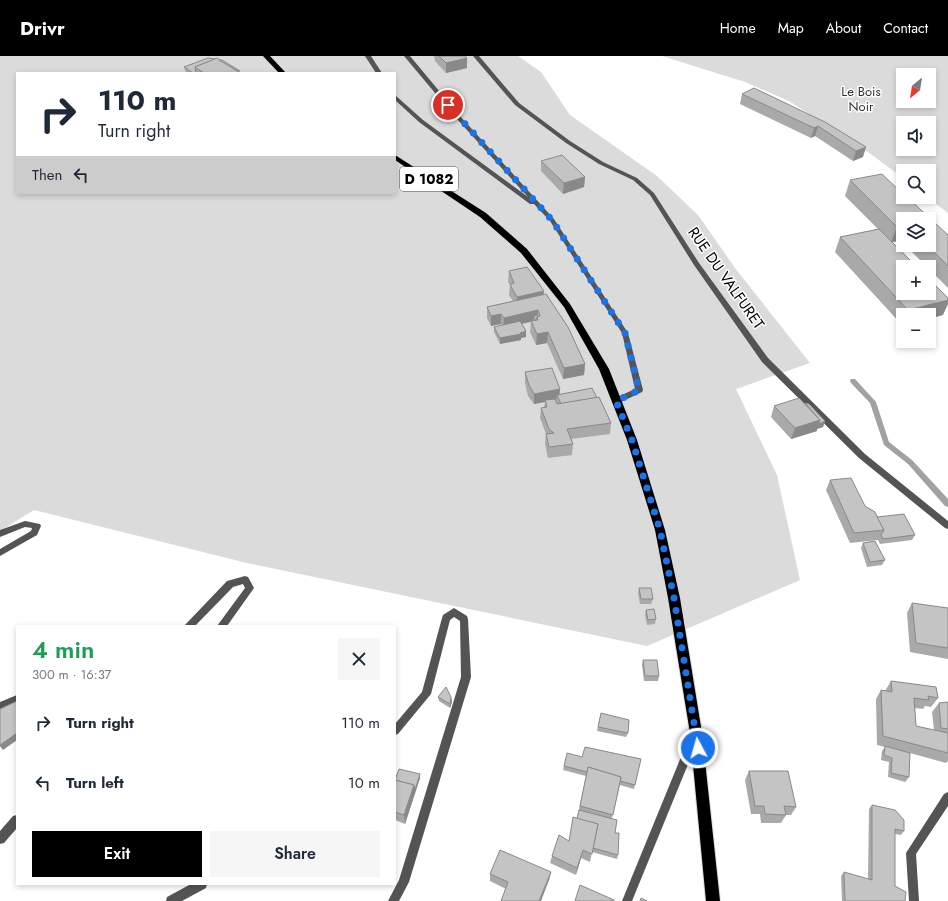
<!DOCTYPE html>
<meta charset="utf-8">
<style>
:root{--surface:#fff;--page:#f6f6f7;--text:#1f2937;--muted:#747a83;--accent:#000}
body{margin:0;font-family:Jost,sans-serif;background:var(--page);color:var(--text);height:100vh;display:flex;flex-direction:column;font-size:15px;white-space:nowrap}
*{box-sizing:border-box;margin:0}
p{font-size:13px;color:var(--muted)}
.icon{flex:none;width:22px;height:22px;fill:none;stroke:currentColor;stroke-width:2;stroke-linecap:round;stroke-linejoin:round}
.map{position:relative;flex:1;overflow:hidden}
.sheet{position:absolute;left:16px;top:569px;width:380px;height:260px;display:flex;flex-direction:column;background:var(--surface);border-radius:0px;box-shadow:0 2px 6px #0003}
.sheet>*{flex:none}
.guide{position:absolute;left:16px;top:16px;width:380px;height:122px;border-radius:0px;box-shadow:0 2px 6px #0003;background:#fff;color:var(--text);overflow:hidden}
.needle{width:26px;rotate:210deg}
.tools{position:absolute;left:896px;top:12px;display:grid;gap:8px}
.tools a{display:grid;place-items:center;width:40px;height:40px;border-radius:0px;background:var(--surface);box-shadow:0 2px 6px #0003;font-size:20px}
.pin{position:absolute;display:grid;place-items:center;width:34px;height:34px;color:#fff;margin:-17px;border:2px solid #fff;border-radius:50%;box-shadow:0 1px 4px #0007}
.me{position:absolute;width:44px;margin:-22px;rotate:354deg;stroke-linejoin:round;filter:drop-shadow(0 0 3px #0008)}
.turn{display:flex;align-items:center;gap:14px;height:84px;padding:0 16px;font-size:18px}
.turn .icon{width:52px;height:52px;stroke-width:2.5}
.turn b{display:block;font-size:28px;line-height:34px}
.then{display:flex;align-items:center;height:38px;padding:0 16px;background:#0003;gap:8px;font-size:15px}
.round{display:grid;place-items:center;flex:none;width:42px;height:42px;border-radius:0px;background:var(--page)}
.head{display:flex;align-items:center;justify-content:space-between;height:68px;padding:0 16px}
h1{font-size:24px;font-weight:600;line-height:30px;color:#1e9e55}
.button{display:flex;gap:8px;margin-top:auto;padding:8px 16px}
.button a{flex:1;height:46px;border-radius:0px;background:var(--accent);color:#fff;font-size:16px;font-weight:600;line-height:46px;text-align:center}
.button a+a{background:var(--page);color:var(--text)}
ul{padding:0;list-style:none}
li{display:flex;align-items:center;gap:12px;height:60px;padding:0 16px}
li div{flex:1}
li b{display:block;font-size:15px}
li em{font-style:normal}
header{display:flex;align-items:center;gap:24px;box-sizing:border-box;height:56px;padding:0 20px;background:var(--accent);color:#fff}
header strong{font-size:19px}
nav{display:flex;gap:22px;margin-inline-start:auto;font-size:14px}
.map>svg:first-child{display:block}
.green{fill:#dbdbdb;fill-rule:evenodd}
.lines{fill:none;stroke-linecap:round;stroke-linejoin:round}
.stream{fill:#a2a2a2;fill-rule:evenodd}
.primary-casing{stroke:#dbdbdb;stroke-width:2}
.service{fill:#545454;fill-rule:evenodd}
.minor{fill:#545454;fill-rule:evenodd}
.primary{fill:#000;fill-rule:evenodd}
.wall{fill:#a9a9a9}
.shaded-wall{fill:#898989}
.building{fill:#c4c4c4;stroke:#898989}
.route{stroke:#1a73e8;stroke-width:7;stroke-dasharray:0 12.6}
.labels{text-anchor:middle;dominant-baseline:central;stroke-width:3;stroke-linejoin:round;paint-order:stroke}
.far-park-label{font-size:13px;fill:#323232;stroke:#fff}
.shield{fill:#fff;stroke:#4c4c4c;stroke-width:1}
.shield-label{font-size:14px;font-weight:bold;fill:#000}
.street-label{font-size:15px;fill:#000;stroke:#fff}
</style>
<header>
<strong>Drivr</strong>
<nav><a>Home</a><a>Map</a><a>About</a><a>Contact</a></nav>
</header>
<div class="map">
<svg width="948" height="845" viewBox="0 0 948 845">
<rect width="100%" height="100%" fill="#fff"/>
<g class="green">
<path d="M0 0H518L541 16 570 59 657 120 698 159 735 212 810 307 736 333 777 419 800 524 647 590 247 507 34 454 0 475ZM17 17H395V137H17Z"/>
<path d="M662 0H948V157L927 141H929V115H903V122L864 93 789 45 745 26ZM903 19H929V45H903ZM903 67H929V93H903Z"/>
</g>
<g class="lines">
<polygon class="stream" points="851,323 855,323 876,346 889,386 912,404 948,443 948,451 945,450 908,408 884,389 870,347 851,327 850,325"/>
<g class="primary-casing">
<g id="primary">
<polygon points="263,0 270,0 286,17 279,17"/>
<polygon points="395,99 486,157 527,193 570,248 609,313 637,384 665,474 680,542 702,677 720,845 706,845 690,677 668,542 655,474 627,384 599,313 564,251 521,197 480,161 395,104"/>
</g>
</g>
<g class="service">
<polygon points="365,0 371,0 382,17 376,17"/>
<polygon points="404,0 410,0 460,60 554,163 628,277 643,334 642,336 619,347 613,347 612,345 613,343 635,333 622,277 550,165 534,148 530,148 419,66 395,44 395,39 423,64 528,141 456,62"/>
</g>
<g class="minor">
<polygon points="473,0 479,0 519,47 570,85 603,106 637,122 654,137 699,207 768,302 865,398 948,465 948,473 945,472 859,402 762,306 694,209 650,139 633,124 599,108 566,87 515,49"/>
<polygon points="25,465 40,468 41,470 37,479 0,500 0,493 31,475 32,472 25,471 0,481 0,474"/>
<polygon points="245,520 248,521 254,532 227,570 217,570 245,532 243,528 233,531 195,570 184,570 227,525"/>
<polygon points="454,552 467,560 468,563 471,621 409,826 399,845 388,845 399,824 461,621 460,565 454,561 450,564 431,638 398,678 395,679 395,668 422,636 442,562 443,559"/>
<polygon points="17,639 17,647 0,654 0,646"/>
<polygon points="695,674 698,676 700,679 632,845 622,845 690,679 692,676"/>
<polygon points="948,736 948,750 916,798 919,845 909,845 906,797 944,738"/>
<polygon points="17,759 17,772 4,787 0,788 0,775 13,760"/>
<polygon points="191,828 207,828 206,832 182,845 166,845 167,841"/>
</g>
<use href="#primary" class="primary"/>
</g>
<g class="wall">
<polygon points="434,0 465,0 467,2 467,12 446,17 435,5"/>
<polygon points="208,2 240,17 186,17 184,11"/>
<polygon points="742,38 825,66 863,101 853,105 815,80 811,82 740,48"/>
<polygon points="541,105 585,121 584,131 563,138 541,115"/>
<polygon points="850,124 948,179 948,232 929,213 929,211 927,211 905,189 929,189 903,163 903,187 900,185 892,186 943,259 903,259 903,269 902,269 835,196 840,181 878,173 845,140"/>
<polygon points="509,215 544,238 585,308 584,319 563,323 547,287 536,289 530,276 531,266 522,268 526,275 526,281 521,282 521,284 500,288 494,276 494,271 502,269 501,268 491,270 487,262 487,251 513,245 509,239 510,229 508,226"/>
<polygon points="525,316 560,333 559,339 597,342 611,367 610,378 571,383 573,388 572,399 548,402 545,388 546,378 540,362 541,352 544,351 545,346 534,348 528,340 525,327"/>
<polygon points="805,347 825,365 823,371 817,373 817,375 791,383 771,361 774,350"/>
<polygon points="830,424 865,450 877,461 915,479 912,484 880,488 878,484 850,487 826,434"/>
<polygon points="863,487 885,504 882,509 867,511 861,492"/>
<polygon points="639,532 653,543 651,548 640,548 638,537"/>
<polygon points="912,547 948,552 948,603 910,596 907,557"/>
<polygon points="646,554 656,563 655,568 647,569 645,559"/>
<polygon points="643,604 659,620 658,625 644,625 642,609"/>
<polygon points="891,625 938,642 931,651 925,650 923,653 915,652 916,670 934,674 932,656 939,647 948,646 948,705 946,707 910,697 909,721 905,726 888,721 889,706 881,704 882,695 885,691 877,689 876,643 881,634 885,635"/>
<polygon points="438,641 451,641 452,646 450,652 439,645"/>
<polygon points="601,657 628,677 626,681 597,675"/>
<polygon points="582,701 641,703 634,733 620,729 612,762 618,799 617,803 592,796 590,806 581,802 576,819 550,807 552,800 569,785 577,762 586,720 563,714 564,710"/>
<polygon points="749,715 796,751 791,759 786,759 781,767 761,767 760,758 751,758 745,724"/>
<polygon points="395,722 420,722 405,768 395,764"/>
<polygon points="872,749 904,775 901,779 895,778 895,830 905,845 842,845 841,820 844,816 868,823 869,753"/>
<polygon points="551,816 549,824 506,833 490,825 490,818"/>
</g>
<g class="shaded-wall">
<polygon points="467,2 467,12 446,17 446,7"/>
<polygon points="818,70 815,80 811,82 814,72"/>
<polygon points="866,91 863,101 853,105 856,95"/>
<polygon points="585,121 584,131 563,138 564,127"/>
<polygon points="903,170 903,178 900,185 891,186 897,171"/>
<polygon points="544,235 543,245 517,252 517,241"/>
<polygon points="948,244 948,248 943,259 929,263 929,259 906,259 908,254"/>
<polygon points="538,254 537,262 534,260 533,265 503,272 504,262"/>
<polygon points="501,258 501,268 491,270 491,260"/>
<polygon points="526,275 526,281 521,282 521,284 500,288 500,282"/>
<polygon points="548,276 547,287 536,289 537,278"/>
<polygon points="585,308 584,319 563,323 564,312"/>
<polygon points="560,333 559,344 557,339 556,344 546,346 545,344 545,346 534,348 534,338"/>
<polygon points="820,364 825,365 823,371 817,373 817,375 791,383 795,372"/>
<polygon points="451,641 452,646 450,652 450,648"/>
<polygon points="17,677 17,684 3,694 0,690 0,689"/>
<polygon points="420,718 420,722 405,768 404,759 414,729"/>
<polygon points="583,794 581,802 576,819 577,812"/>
<polygon points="551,816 549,824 541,845 539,845"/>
</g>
<g class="building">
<polygon points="439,0 465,0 467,2 446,7"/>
<polygon points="208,2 215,3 195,11 196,17 193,17 184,11"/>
<polygon points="217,2 240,17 204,17 195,11"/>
<polygon points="219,4 222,4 240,15 238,15"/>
<polygon points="754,32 825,66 866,91 856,95 818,70 814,72 742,38"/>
<polygon points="562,99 585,121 564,127 541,105"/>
<polygon points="882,118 903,138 903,141 907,141 948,179 948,210 927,189 929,189 929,163 903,163 903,170 897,171 850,124"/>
<polygon points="879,173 917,211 903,211 903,237 929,237 929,223 948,242 948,244 908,254 840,181"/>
<polygon points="527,211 544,235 517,241 510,229 514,227 509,215"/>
<polygon points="546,238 568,271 585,308 564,312 548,276 537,278 531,265 538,264 537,261 540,260 538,254 504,262 501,258 491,260 487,251"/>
<polygon points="537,259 538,261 537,261 536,264 535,264 534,260"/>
<polygon points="520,265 526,275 520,277 521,278 500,282 494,271"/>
<polygon points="552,312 560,333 534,338 529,329 525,316"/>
<polygon points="592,332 597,342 561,348 557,339"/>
<polygon points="599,341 611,367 567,373 573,388 549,391 546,378 554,377 549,373 541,352 547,351 545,344 555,343 557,348"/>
<polygon points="799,342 820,364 795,372 774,350"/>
<polygon points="805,347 809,348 825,365 819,368 820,364"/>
<polygon points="851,422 865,450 875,456 884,474 854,477 830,424"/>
<polygon points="904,458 915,479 883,483 881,479 884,474 877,461"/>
<polygon points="875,485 885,504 870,506 863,487"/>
<polygon points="639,532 651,532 653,543 641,543"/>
<polygon points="912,547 948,552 948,592 916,587"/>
<polygon points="654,553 656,563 648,564 646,554"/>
<polygon points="643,604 657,604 659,620 645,620"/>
<polygon points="891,625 936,631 938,642 928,640 929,644 914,642 916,670 948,677 948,697 883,680 881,634 892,636"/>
<polygon points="446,631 451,641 450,648 438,641"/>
<polygon points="17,645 17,677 0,689 0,653"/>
<polygon points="948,646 948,673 941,672 939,647"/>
<polygon points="601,657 629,664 628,677 598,671"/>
<polygon points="885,690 910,697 909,721 891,717 892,702 884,699"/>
<polygon points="585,691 641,703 635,729 620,725 621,721 588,711 587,716 564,710 567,697 582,701"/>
<polygon points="588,711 621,721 613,759 580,750"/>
<polygon points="399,713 420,718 415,734 414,729 395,724"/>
<polygon points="749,715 788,715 796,751 784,750 786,759 765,758 764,750 755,750"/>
<polygon points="395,724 414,729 404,759 395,756"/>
<polygon points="872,749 895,754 904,764 904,775 895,773 895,830 906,836 905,845 845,845 844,816 872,824"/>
<polygon points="579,754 617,764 615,777 619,777 618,799 593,792 598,768 577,763"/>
<polygon points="573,761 598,768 592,798 583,794 577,812 552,800 559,779 569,785"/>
<polygon points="500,794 551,816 539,845 501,845 508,826 490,818"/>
<polygon points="580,829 614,844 614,845 575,845"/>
<polygon points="641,842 647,845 640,845"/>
</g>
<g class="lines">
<polyline class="route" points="448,49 552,164 625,277 639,334 616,345 632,384 660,474 674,542 698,692"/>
</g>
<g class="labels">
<g class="far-park-label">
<text x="861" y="35">Le Bois<tspan x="861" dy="15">Noir</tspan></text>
</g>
<rect class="shield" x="400" y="111" width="58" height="24" rx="3"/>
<g class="shield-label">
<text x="429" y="123">D 1082</text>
</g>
<g class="street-label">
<text transform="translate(726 222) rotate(55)">RUE DU VALFURET</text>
</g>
</g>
</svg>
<div class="tools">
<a><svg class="needle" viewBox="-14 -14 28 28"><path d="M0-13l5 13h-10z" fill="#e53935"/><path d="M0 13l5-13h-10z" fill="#747a83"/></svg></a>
<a><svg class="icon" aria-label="sound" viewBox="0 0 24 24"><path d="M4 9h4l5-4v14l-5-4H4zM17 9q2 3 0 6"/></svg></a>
<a><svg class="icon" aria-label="search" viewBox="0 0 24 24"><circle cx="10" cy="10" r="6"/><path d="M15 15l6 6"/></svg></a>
<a><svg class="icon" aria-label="layers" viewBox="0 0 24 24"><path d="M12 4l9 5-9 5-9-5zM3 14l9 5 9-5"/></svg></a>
<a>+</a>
<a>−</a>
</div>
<div class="pin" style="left:448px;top:49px;background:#d93025"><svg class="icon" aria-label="arrive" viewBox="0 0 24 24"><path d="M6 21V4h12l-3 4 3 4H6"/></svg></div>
<svg class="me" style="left:698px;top:692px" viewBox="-20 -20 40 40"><circle r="17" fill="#1a73e8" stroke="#fff" stroke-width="3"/><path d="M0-11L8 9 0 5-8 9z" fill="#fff"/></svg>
<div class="guide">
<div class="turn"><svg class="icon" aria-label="right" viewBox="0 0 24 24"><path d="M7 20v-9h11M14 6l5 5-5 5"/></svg><div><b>110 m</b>Turn right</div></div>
<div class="then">Then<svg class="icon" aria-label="left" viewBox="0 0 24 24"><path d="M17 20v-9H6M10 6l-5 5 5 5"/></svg></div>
</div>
<section class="sheet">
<div class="head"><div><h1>4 min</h1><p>300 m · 16:37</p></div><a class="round"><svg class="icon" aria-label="close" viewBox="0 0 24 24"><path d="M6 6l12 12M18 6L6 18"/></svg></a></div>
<ul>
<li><svg class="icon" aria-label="right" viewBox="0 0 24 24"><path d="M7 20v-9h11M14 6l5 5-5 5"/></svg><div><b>Turn right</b></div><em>110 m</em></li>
<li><svg class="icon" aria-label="left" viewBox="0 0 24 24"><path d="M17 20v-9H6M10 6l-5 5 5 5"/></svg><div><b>Turn left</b></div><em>10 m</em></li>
</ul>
<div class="button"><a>Exit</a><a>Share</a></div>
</section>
</div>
